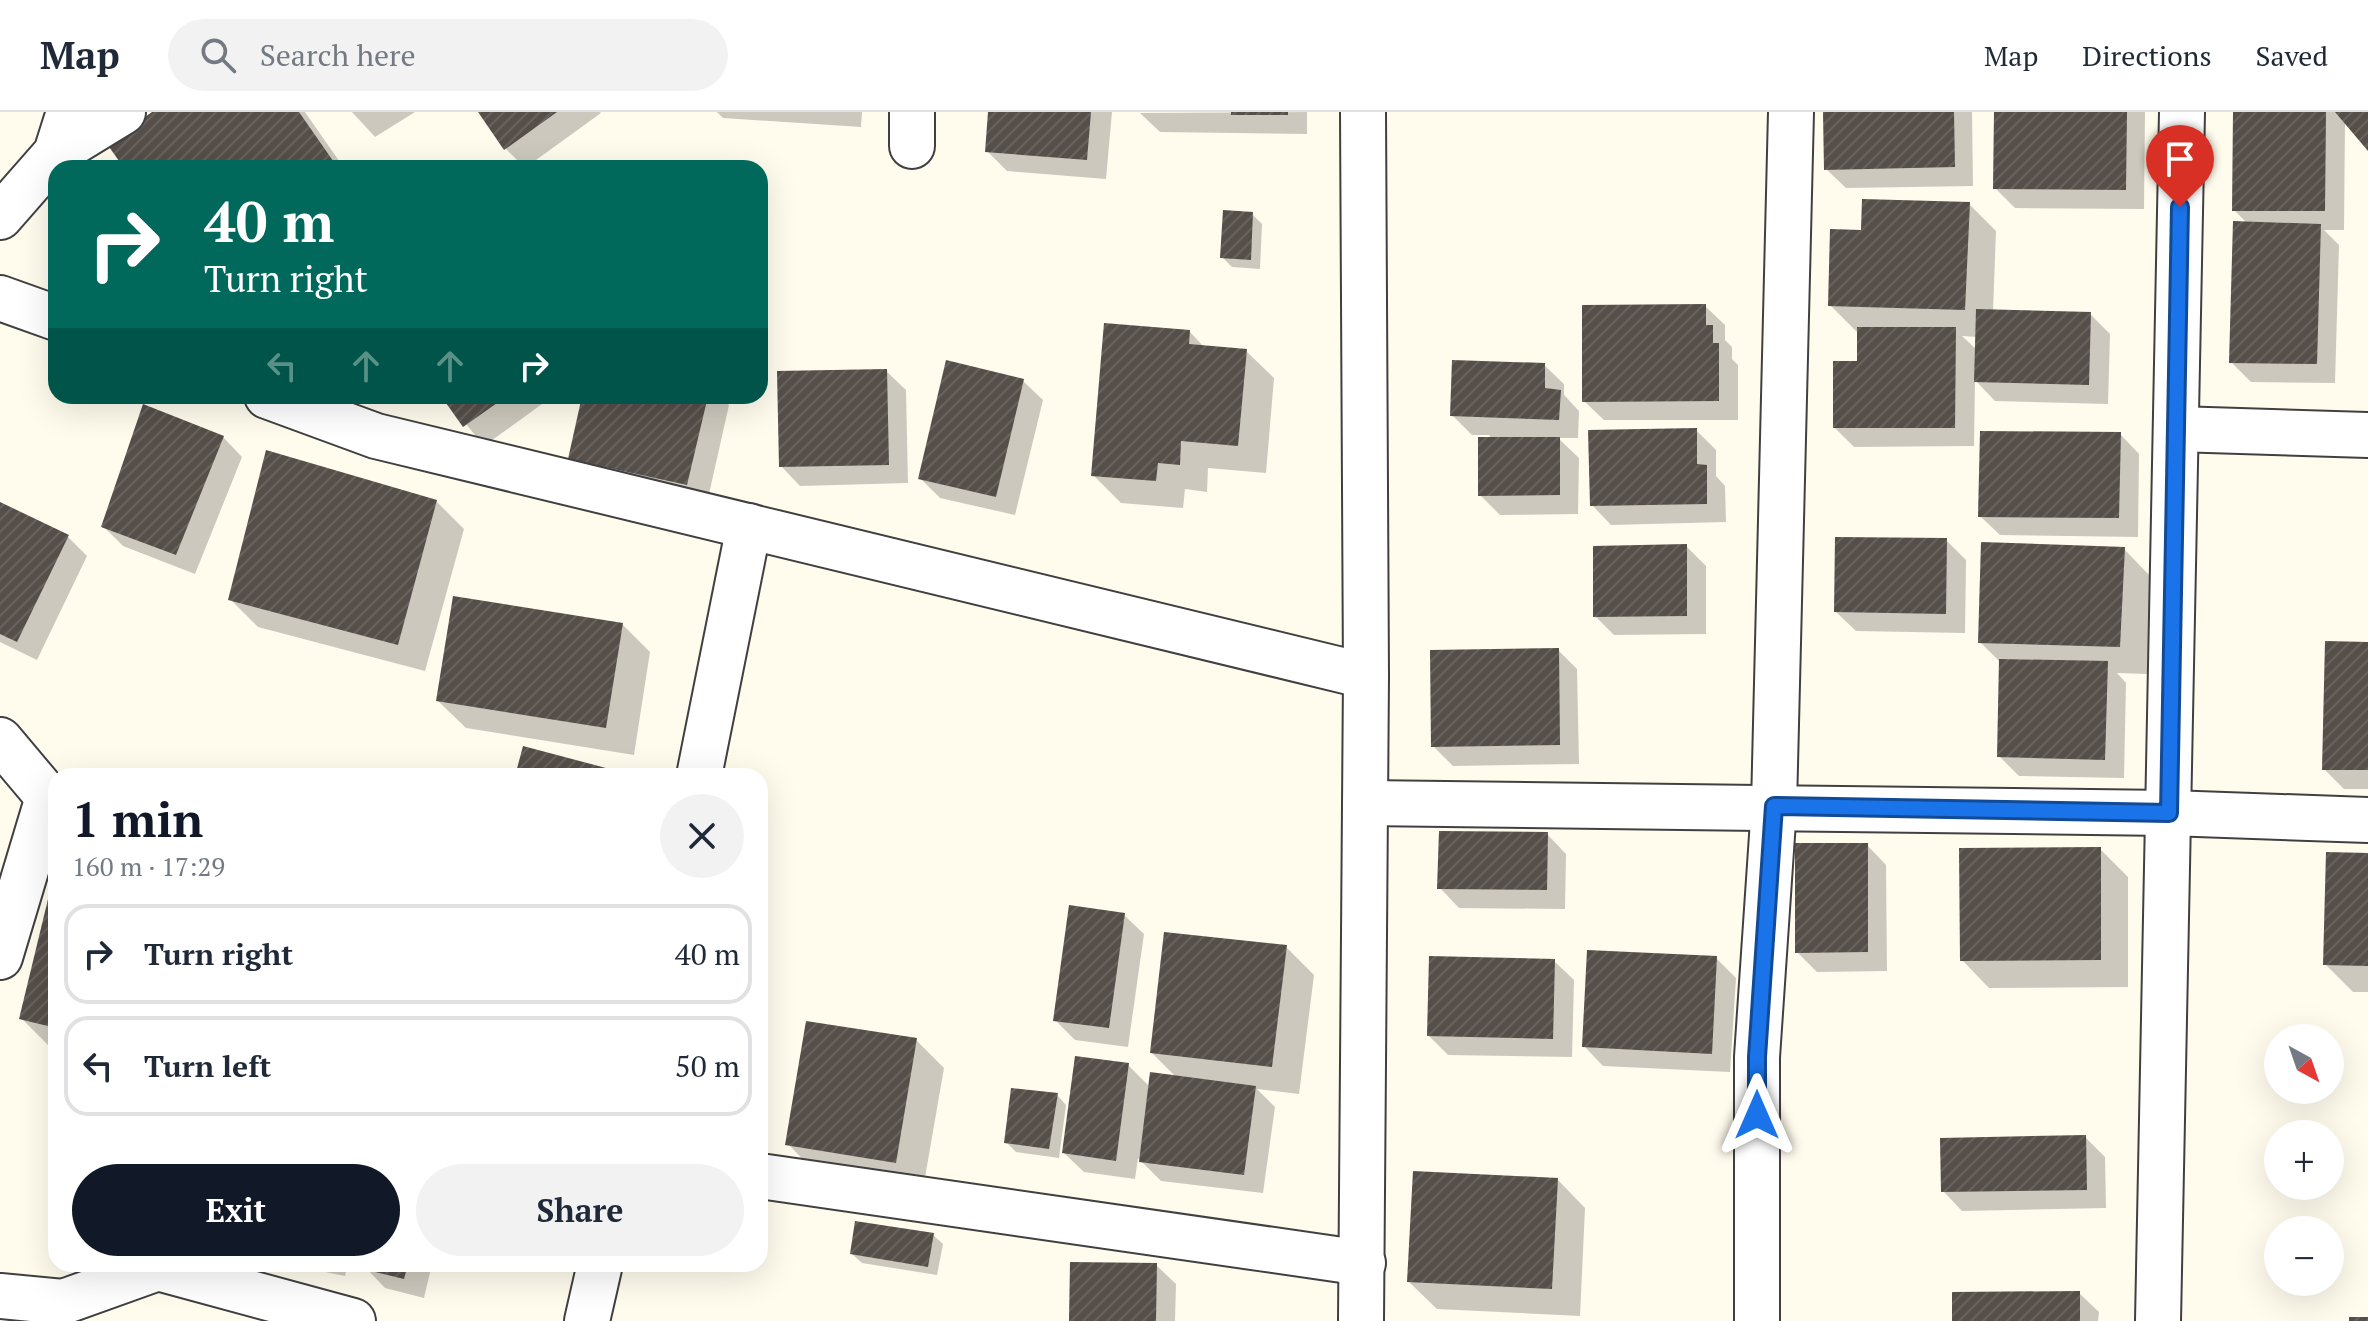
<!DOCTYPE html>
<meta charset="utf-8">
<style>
:root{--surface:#fff;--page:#f2f2f3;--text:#1f2937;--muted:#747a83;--line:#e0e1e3;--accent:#111827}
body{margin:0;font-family:"PT Serif",serif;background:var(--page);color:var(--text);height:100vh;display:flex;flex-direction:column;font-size:30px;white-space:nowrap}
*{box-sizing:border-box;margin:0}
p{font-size:26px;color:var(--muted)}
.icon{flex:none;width:44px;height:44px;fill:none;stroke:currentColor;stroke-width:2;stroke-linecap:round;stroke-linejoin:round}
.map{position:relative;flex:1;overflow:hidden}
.panel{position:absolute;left:48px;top:656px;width:720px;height:504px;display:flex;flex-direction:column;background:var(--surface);border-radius:24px;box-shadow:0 8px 32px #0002}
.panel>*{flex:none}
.top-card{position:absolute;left:48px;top:48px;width:720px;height:244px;border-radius:24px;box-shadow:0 8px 32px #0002;background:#00695c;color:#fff;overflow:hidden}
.needle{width:52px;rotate:140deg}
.tools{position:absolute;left:2264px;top:912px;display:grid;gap:16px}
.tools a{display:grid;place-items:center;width:80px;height:80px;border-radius:50%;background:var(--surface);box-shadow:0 8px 32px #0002;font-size:40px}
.pin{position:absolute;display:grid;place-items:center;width:68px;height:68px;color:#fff;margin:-82px -34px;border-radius:50% 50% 50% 0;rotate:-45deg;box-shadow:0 0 8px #0007}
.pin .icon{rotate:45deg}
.me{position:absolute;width:88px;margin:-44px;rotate:0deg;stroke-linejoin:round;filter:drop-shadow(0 0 6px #0008)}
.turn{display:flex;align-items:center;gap:28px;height:168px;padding:0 24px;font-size:36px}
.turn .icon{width:104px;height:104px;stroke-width:2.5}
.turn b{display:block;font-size:56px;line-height:68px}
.lanes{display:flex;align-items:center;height:76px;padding:0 24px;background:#0003;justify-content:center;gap:40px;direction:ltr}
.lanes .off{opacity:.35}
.round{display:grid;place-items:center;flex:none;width:84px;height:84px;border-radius:42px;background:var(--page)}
.head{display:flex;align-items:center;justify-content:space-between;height:136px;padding:0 24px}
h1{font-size:48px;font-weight:700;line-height:60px;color:var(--accent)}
.primary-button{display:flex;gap:16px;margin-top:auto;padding:16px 24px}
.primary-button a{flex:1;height:92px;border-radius:48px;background:var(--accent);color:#fff;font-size:32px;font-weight:700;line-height:92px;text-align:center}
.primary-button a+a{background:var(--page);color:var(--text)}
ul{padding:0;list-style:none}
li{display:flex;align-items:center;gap:24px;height:100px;margin:0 16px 12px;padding:0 8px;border:4px solid var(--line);border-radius:24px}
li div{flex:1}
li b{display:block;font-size:30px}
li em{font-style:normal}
header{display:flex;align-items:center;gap:48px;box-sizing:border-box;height:112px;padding:0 40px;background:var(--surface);border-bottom:2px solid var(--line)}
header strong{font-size:38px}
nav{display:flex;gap:44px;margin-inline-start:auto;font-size:28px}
.search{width:560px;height:72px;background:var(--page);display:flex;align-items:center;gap:20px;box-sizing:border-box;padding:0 28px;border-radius:44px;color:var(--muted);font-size:30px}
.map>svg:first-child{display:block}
.shadow{fill:#0003;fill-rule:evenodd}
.building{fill:url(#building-hatch)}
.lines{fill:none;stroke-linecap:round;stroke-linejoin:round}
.minor-casing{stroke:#404040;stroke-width:48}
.minor{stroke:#fff;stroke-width:44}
.route-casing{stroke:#114b97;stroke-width:20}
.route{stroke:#1a73e8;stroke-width:14}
</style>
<header>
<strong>Map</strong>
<div class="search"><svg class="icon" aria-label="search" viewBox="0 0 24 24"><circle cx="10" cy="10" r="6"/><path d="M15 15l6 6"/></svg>Search here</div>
<nav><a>Map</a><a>Directions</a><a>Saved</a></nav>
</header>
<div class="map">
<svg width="2368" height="1209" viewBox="0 0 2368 1209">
<defs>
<pattern id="building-hatch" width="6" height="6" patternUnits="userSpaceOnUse" patternTransform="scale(2)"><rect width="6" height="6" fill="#554e49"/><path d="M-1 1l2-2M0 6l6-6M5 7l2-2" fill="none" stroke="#68635f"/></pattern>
</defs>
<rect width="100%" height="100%" fill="#fffbed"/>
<g class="shadow">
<polygon points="156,0 305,0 344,56 126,56"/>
<polygon points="352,0 415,0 375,25"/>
<polygon points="480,0 600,0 601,1 525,56 506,37"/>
<polygon points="717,0 862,0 861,15 723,6"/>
<polygon points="990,0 1112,0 1106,67 1007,59 987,39"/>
<polygon points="1307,0 1307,22 1160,20 1140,1"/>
<polygon points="1825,0 1972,0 1973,74 1846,76 1826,57"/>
<polygon points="1996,0 2145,0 2144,97 2015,96 1995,76"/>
<polygon points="2235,0 2368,0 2368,36 2345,9 2344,118 2324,118 2339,133 2335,271 2251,270 2231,250 2247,111 2234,98"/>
<path d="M1969 92 1996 119 1993 200 2090 202 2110 222 2108 292 1995 289 1975 268 1974 334 1854 335 1835 316 1859 251 1858 221 1830 193 1863 120ZM1962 224 1977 225V238Z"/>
<polygon points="1252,102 1262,112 1260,157 1232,155 1222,145"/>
<polygon points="1705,194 1725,213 1725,228 1732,235 1732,247 1738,253 1738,308 1604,308 1584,289"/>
<polygon points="1190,220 1205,236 1246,239 1274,266 1266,361 1208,356 1207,380 1185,377 1183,396 1121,391 1093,363"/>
<polygon points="1544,253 1564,272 1564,283 1579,299 1578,326 1558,326 1579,346 1578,402 1500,403 1480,383 1490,323 1472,323 1452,303"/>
<polygon points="886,259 906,278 908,371 800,374 781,354"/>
<polygon points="1023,269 1043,288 1015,403 940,386 920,366"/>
<polygon points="443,284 547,284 549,287 484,334"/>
<polygon points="584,284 720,284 729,293 707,391 589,366 570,346"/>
<polygon points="1696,318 1716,338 1716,364 1725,374 1726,410 1611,413 1592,393"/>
<polygon points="2120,322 2139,342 2138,425 2000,423 1980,404"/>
<polygon points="223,325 242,345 195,462 123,434 103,414"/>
<polygon points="436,389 464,417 425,559 258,515 230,487"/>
<polygon points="0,393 67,424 87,444 37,548 0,530"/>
<polygon points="1946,428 1966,448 1965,521 1856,519 1836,500"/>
<polygon points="1686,434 1706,454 1706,522 1614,523 1595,504"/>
<polygon points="2124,437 2151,465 2147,562 2117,561 2126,571 2124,666 2019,664 1999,644 2001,551 1980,530"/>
<polygon points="622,512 650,540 634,643 466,616 438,589"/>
<polygon points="2368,532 2368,677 2344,677 2324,657"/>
<polygon points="1558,538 1577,557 1579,652 1453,654 1433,634"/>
<polygon points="1547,722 1566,742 1565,797 1459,796 1440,776"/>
<polygon points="1867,733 1886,753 1887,859 1817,860 1797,840"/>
<polygon points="2100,737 2128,765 2128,875 1989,876 1962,848"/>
<polygon points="2368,743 2368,880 2353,880 2325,852"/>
<polygon points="56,783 56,936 49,934 21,906"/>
<polygon points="1124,803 1144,822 1128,935 1075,928 1055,908"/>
<polygon points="1286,835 1314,863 1299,982 1257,977 1275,995 1263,1081 1161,1069 1138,1046 1135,1067 1084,1060 1064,1041 1128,953 1150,975 1176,965 1152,941"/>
<polygon points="1716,846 1736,866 1730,960 1603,954 1584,934"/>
<polygon points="1554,849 1574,868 1572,945 1448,943 1429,924"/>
<polygon points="916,928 944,956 923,1077 815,1060 788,1032"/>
<polygon points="1057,983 1066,993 1059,1046 1016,1040 1006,1030"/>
<polygon points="2085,1025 2105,1045 2106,1096 1962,1099 1943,1079"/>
<polygon points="1558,1068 1585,1096 1580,1204 1437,1197 1409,1170"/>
<polygon points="933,1123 943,1132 937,1163 862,1151 852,1142"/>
<polygon points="285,1152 348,1152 345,1164"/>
<polygon points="367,1152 432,1152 424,1186 385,1176 366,1156"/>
<polygon points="1156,1153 1176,1172 1175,1209 1071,1209"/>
<polygon points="2079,1181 2099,1200 2098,1209 1954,1209"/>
</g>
<g class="building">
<polygon points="152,0 299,0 338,56 124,56 107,32"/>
<polygon points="478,0 557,0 504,38"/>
<polygon points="988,0 1091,0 1087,48 985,40"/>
<rect x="1231" y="0" width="57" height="3"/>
<polygon points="1823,0 1954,0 1955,55 1824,58"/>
<polygon points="1994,0 2127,0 2126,78 1993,77"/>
<polygon points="2233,0 2326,0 2325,99 2232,99"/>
<polygon points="2335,0 2368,0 2368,39"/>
<polygon points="1862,87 1970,90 1965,198 1828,194 1830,117 1861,118"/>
<polygon points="1223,98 1253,100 1251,148 1220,146"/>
<polygon points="2233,109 2321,112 2317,252 2229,251"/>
<polygon points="1706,192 1706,213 1713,213 1713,231 1719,231 1719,289 1582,290 1582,193"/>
<polygon points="1976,197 2091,200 2089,273 1974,270"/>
<polygon points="1104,211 1190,218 1189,232 1247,237 1238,334 1181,329 1180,353 1158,351 1156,369 1091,364"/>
<polygon points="1857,215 1956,215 1955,316 1833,316 1833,249 1857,249"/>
<polygon points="946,248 1024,267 996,385 918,367"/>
<polygon points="1452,248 1545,251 1545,276 1561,278 1559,308 1450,304"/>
<polygon points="887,257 889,353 779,355 777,259"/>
<polygon points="441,284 507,284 463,315"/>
<polygon points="582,284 708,284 687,373 568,347"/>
<polygon points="143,292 224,324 176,443 101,415"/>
<polygon points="1697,316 1697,352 1707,353 1707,392 1590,394 1588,318"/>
<polygon points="1980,319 2121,320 2119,406 1978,405"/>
<polygon points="1478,325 1560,325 1560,383 1478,384"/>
<polygon points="266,338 437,388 398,533 228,488"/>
<polygon points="0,390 69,423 17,530 0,522"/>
<polygon points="1835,425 1947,426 1946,502 1834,500"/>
<polygon points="1981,430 2125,435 2120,535 1978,531"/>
<polygon points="1687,432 1687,504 1593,505 1593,434"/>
<polygon points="453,484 623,511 606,616 436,589"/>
<polygon points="2325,529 2368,530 2368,658 2322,658"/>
<polygon points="1559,536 1560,633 1431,635 1430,538"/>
<polygon points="1999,547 2108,549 2105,648 1997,645"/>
<polygon points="523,634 606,656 604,664 515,664"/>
<polygon points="1439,719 1548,720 1547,778 1437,777"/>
<polygon points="1795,731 1868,731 1868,840 1795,841"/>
<polygon points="2101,735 2101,848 1960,849 1959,736"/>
<polygon points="2326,740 2368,741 2368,854 2323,853"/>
<polygon points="50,779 56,780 56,916 19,907"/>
<polygon points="1069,793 1125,801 1109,916 1053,909"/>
<polygon points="1164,820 1287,833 1272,955 1150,941"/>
<polygon points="1587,838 1717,844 1712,942 1582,935"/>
<polygon points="1429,844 1555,847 1553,927 1427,924"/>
<polygon points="806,909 917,926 896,1051 785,1033"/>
<polygon points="1075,944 1129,951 1116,1049 1062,1041"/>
<polygon points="1150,960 1256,974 1244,1063 1139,1050"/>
<polygon points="1011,976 1058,981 1049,1037 1004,1031"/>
<polygon points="2086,1023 2087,1078 1941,1080 1940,1026"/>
<polygon points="1413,1059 1558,1066 1552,1177 1407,1170"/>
<polygon points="855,1109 934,1121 928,1155 850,1142"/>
<polygon points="1070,1150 1157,1151 1156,1209 1069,1209"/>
<polygon points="365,1152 408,1152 404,1167 363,1157"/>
<polygon points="2080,1179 2080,1209 1952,1209 1952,1180"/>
<rect x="2349" y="1205" width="19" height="4"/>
</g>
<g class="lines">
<g class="minor-casing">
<g id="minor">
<polyline points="912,34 912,0"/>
<polyline points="56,41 123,0"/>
<polyline points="0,105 56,41 69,0"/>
<polyline points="0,186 56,206"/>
<polyline points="267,284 376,324 1366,564"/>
<polyline points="2176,317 2368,323"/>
<polyline points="0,628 48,685 0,845"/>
<polyline points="699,664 749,414"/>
<polyline points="1365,691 2169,701 2368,708"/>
<polyline points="760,1064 1363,1151"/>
<polyline points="0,1184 63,1190 158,1156 353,1209"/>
<polyline points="587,1209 600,1152"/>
<polyline points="1361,1209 1366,564 1363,0"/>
<polyline points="1757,1209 1757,945 1774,694 1791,0"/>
<polyline points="2158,1209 2182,0"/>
</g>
</g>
<use href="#minor" class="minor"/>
</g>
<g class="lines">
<g class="route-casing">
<polyline id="route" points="1757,1003 1757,945 1774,694 2169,701 2180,95"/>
</g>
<use href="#route" class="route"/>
</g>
</svg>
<div class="tools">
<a><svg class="needle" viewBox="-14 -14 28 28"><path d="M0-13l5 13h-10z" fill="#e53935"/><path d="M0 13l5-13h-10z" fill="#747a83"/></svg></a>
<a>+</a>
<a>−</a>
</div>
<div class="pin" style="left:2180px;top:95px;background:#d93025"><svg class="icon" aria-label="arrive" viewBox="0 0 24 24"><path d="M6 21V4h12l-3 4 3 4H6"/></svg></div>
<svg class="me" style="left:1757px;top:1003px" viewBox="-20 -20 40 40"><path d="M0-17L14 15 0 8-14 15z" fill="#1a73e8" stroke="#fff" stroke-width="4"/></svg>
<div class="top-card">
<div class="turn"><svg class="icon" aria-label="right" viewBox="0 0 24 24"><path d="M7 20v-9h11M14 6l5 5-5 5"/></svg><div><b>40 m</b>Turn right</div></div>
<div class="lanes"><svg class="icon off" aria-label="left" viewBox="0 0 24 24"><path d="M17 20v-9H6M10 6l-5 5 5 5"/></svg><svg class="icon off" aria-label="ahead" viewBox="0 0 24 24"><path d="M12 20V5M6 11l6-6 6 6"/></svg><svg class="icon off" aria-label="ahead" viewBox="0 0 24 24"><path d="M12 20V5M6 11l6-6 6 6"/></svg><svg class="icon" aria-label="right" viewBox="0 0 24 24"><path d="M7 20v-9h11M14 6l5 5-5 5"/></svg></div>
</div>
<section class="panel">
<div class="head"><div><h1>1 min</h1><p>160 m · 17:29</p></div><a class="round"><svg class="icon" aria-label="close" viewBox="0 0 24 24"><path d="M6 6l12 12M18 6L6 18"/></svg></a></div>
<ul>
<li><svg class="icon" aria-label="right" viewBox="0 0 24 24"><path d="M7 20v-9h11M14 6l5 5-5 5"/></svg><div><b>Turn right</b></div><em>40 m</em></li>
<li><svg class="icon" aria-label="left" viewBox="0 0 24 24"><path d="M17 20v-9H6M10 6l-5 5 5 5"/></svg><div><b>Turn left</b></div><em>50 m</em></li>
</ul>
<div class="primary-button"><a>Exit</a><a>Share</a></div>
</section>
</div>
